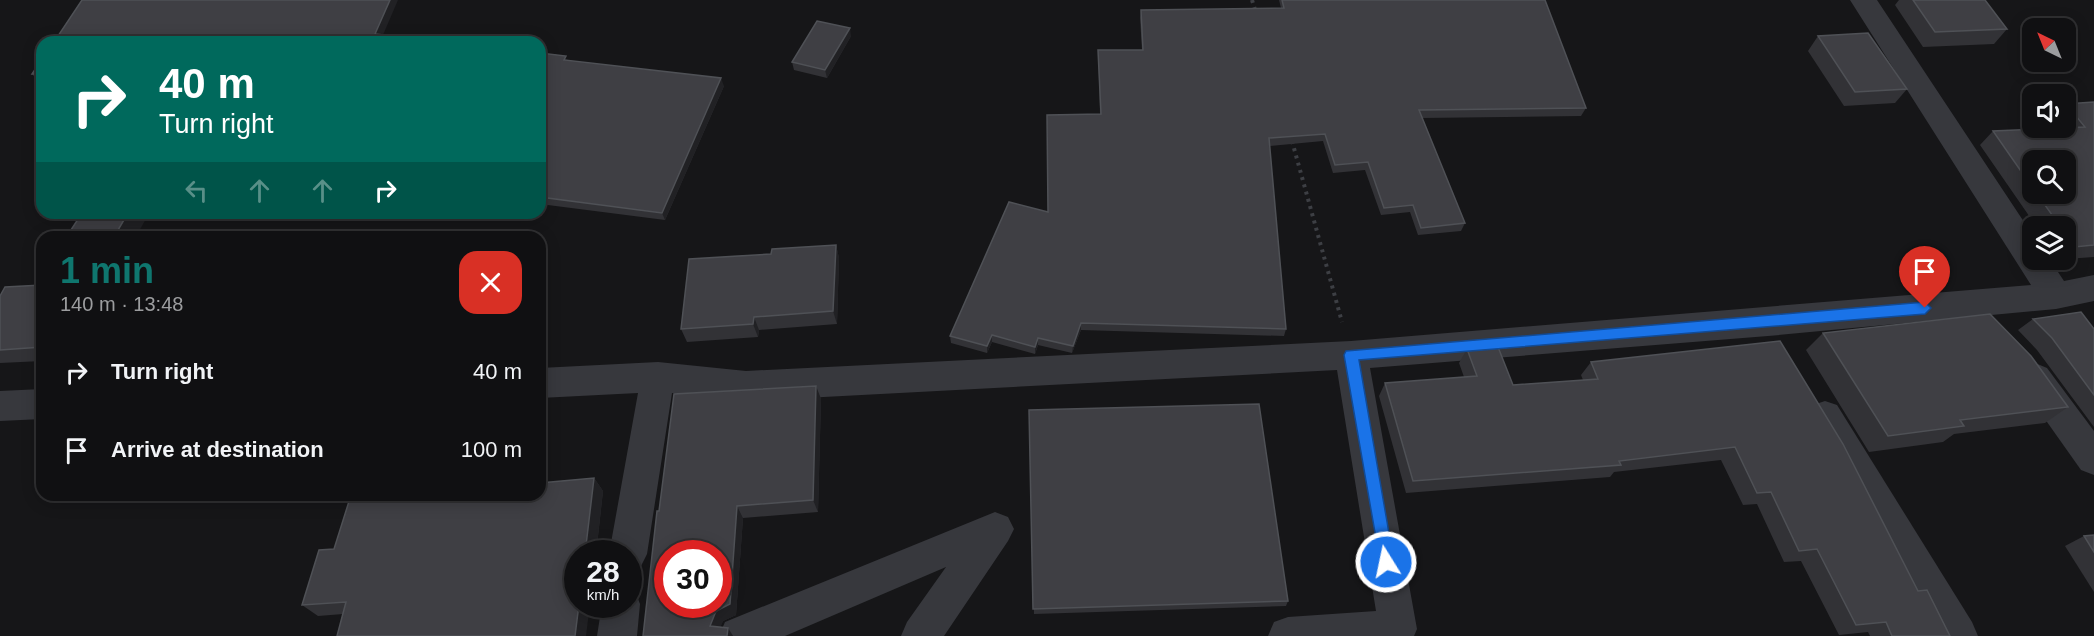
<!DOCTYPE html>
<meta charset="utf-8">
<style>
:root{--surface:#101012;--page:#1e1e20;--text:#f1f3f6;--muted:#9c9d9f;--line:#303032;--accent:#0f766e}
body{margin:0;font-family:Arial,sans-serif;background:var(--page);color:var(--text);height:100vh;display:flex;flex-direction:column;font-size:22px;white-space:nowrap}
*{box-sizing:border-box;margin:0}
p{font-size:20px;color:var(--muted)}
.icon{flex:none;width:33px;height:33px;fill:none;stroke:currentColor;stroke-width:2;stroke-linecap:round;stroke-linejoin:round}
.map{position:relative;flex:1;overflow:hidden}
.sheet{position:absolute;left:36px;top:231px;width:510px;height:270px;display:flex;flex-direction:column;background:var(--surface);border-radius:18px;box-shadow:0 3px 15px #0003,0 0 0 2px var(--line)}
.sheet>*{flex:none}
.guide{position:absolute;left:36px;top:36px;width:510px;height:183px;border-radius:18px;box-shadow:0 3px 15px #0003,0 0 0 2px var(--line);background:#00695c;color:#fff;overflow:hidden}
.needle{width:39px;rotate:317deg}
.fabs{position:absolute;left:2022px;top:18px;display:grid;gap:12px}
.fabs a{display:grid;place-items:center;width:54px;height:54px;border-radius:12px;background:var(--surface);box-shadow:0 3px 15px #0003,0 0 0 2px var(--line);font-size:30px}
.speed{position:absolute;left:564px;top:540px;display:flex;gap:12px;font-size:30px;font-weight:700;text-align:center}
.speed>*{display:grid;place-content:center;width:78px;height:78px;border-radius:50%;background:var(--surface);box-shadow:0 3px 15px #0003,0 0 0 2px var(--line);line-height:1}
.speed small{font-size:15px;font-weight:400}
.speed .limit{border:9px solid #d22;background:#fff;color:#111}
.pin{position:absolute;display:grid;place-items:center;width:51px;height:51px;color:#fff;margin:-62px -26px;border-radius:50% 50% 50% 0;rotate:-45deg;box-shadow:0 0 6px #0007}
.pin .icon{rotate:45deg}
.me{position:absolute;width:66px;margin:-33px;rotate:350deg;stroke-linejoin:round;filter:drop-shadow(0 0 4px #0008)}
.turn{display:flex;align-items:center;gap:21px;height:126px;padding:0 24px;font-size:27px}
.turn .icon{width:78px;height:78px;stroke-width:2.5}
.turn b{display:block;font-size:42px;line-height:51px}
.lanes{display:flex;align-items:center;height:57px;padding:0 24px;background:#0003;justify-content:center;gap:30px;direction:ltr}
.lanes .off{opacity:.35}
.round{display:grid;place-items:center;flex:none;width:63px;height:63px;border-radius:18px;background:var(--page)}
.head{display:flex;align-items:center;justify-content:space-between;height:102px;padding:0 24px}
h1{font-size:36px;font-weight:800;line-height:45px;color:var(--accent)}
ul{padding:0;list-style:none}
li{display:flex;align-items:center;gap:18px;height:78px;padding:0 24px}
li div{flex:1}
li b{display:block;font-size:22px}
li em{font-style:normal}
.map>svg:first-child{display:block}
.lines{fill:none;stroke-linecap:round;stroke-linejoin:round}
.path{stroke:#3d3f44;stroke-width:4;stroke-dasharray:3 4.5;stroke-linecap:butt}
.minor{fill:#37383d;fill-rule:evenodd}
.wall{fill:#323236;fill-rule:evenodd}
.shaded-wall{fill:#212124}
.building{fill:#3f3f44;stroke:#4f5156;stroke-width:1.5;fill-rule:evenodd}
.route{fill:#1a73e8;stroke:#114b97;stroke-width:1.5}
</style>
<div class="map">
<svg width="2094" height="636" viewBox="0 0 2094 636">
<rect width="100%" height="100%" fill="#161618"/>
<g class="lines">
<g class="path">
<polyline points="1252,0 1256,13"/>
<polyline points="1292,141 1342,322"/>
</g>
<g class="minor">
<polygon points="1850,0 1877,0 2032,234 2032,260 2050,260 2064,281 2094,275 2094,301 2056,309 1768,336 1370,368 1417,629 1414,636 1268,636 1274,622 1288,617 1376,611 1337,370 746,401 672,393 647,554 641,566 628,571 628,554 609,554 638,393 540,398 540,368 658,362 746,371 1351,341 2031,285"/>
<polygon points="2035,363 2047,368 2094,431 2094,475 2081,470 2023,388 2018,378 2023,368"/>
<polygon points="42,389 42,419 0,421 0,391"/>
<polygon points="1825,401 1837,405 1972,622 1978,636 1936,636 1808,416 1813,405"/>
<polygon points="995,512 1008,517 1014,529 1008,541 944,636 901,636 907,622 946,567 785,636 719,636 725,622"/>
<polygon points="628,588 635,591 640,604 637,636 597,636 602,604 628,604"/>
</g>
</g>
<g class="wall">
<polygon points="1279,0 1545,0 1586,108 1581,116 1422,118 1465,223 1461,231 1418,235 1410,212 1381,215 1365,170 1333,173 1323,141 1269,146 1286,329 1284,336 1081,330 1072,353 1038,345 1035,354 992,342 987,353 951,343 950,336 1048,212 1100,114 1098,50 1142,50 1140,18 1141,10 1281,8"/>
<polygon points="1899,0 1985,0 2007,29 1994,44 1923,47 1895,5"/>
<polygon points="851,36 827,78 794,70 792,62"/>
<polygon points="1818,36 1907,89 1895,103 1844,106 1808,51"/>
<polygon points="540,53 568,60 724,86 665,220 540,204"/>
<polygon points="42,59 42,82 39,82 32,74"/>
<path d="M2094 102V257L2066 259V226H2036L1980 145 1993 131 2066 128V104ZM2032 160 2066 194H2032Z"/>
<polygon points="836,245 839,258 837,324 759,330 758,337 687,342 681,329 771,254"/>
<polygon points="42,285 42,361 0,363 0,296"/>
<polygon points="2033,319 2094,329 2094,427 2037,350 2018,330"/>
<polygon points="1823,333 2068,407 2045,423 1954,434 1943,442 1869,452 1806,350"/>
<polygon points="1780,341 1918,591 1950,636 1870,636 1868,632 1839,635 1801,561 1784,562 1757,504 1743,505 1721,460 1614,472 1610,477 1406,493 1379,396 1385,383 1464,377 1459,363 1467,349 1513,385 1583,380 1581,375 1591,362"/>
<polygon points="816,386 821,399 818,512 743,518 736,615 723,621 720,627 728,628 733,636 643,636 659,511"/>
<polygon points="1029,410 1288,601 1286,606 1034,614"/>
<polygon points="594,478 603,491 596,554 578,554 343,614 318,616 302,605 334,549 540,495"/>
<polygon points="2094,535 2094,592 2065,546 2084,536"/>
</g>
<g class="shaded-wall">
<polygon points="390,0 398,0 380,42 375,34"/>
<polygon points="850,28 851,36 827,78 825,70"/>
<polygon points="721,78 724,86 665,220 662,213"/>
<polygon points="128,213 149,213 136,237 114,237"/>
<polygon points="836,245 839,258 837,324 833,311"/>
<polygon points="754,317 759,330 758,337 753,324"/>
<polygon points="1081,323 1081,330 1072,353 1073,346"/>
<polygon points="992,335 992,342 987,353 987,346"/>
<polygon points="1038,338 1038,345 1035,354 1035,347"/>
<polygon points="816,386 821,399 818,512 813,500"/>
<polygon points="594,478 603,491 596,554 585,554"/>
<polygon points="737,506 743,518 736,615 723,621 717,636 710,626 716,611"/>
<polygon points="579,604 590,604 586,636 575,636"/>
<polygon points="728,628 733,636 727,636"/>
</g>
<g class="building">
<polygon points="82,0 390,0 375,34 446,42 54,42"/>
<polygon points="1282,0 1545,0 1586,108 1419,110 1465,223 1421,228 1413,205 1384,208 1368,162 1335,165 1325,134 1269,138 1286,329 1081,323 1073,346 1038,338 1035,347 992,335 987,346 950,336 1009,202 1048,212 1047,115 1101,114 1098,50 1143,50 1141,10 1284,8"/>
<polygon points="1913,0 1985,0 2007,29 1935,32"/>
<polygon points="817,21 850,28 825,70 792,62"/>
<polygon points="1868,33 1907,89 1855,92 1818,36"/>
<polygon points="540,53 566,56 564,60 721,78 662,213 540,197"/>
<polygon points="42,59 42,74 32,74"/>
<polygon points="2094,102 2094,245 2074,247 2066,234 2066,226 2060,226 2037,194 2066,194 2066,160 2032,160 2032,187 1993,131 2085,127 2066,104"/>
<polygon points="82,213 128,213 114,237 67,236"/>
<polygon points="836,245 833,311 754,317 753,324 681,329 689,259 771,254 772,249"/>
<polygon points="42,285 42,347 0,350 0,296 5,287"/>
<polygon points="2081,312 2094,329 2094,395 2052,338 2033,319"/>
<polygon points="1990,314 2031,356 2068,407 1960,420 1964,426 1888,436 1823,333"/>
<polygon points="1780,341 1843,444 1918,591 1927,590 1950,636 1892,636 1886,622 1856,625 1817,549 1799,551 1771,492 1757,493 1735,447 1619,461 1621,465 1413,481 1385,383 1477,376 1467,349 1498,347 1513,385 1598,379 1591,362"/>
<path d="M816 386 813 500 737 506 730 604 716 611 710 626 728 628 727 636H643L657 511H659L674 394ZM668 554H718V604H668Z"/>
<polygon points="1259,404 1288,601 1033,609 1029,410"/>
<polygon points="594,478 585,554 578,554 578,604 579,604 575,636 337,636 346,602 302,605 319,550 334,549 351,495 540,495 540,483"/>
<polygon points="2094,535 2094,552 2084,536"/>
</g>
<polygon class="route" points="1925,302 1931,308 1925,314 1359,360 1394,562 1392,567 1386,569 1381,567 1344,355 1346,351"/>
</svg>
<div class="fabs">
<a><svg class="needle" viewBox="-14 -14 28 28"><path d="M0-13l5 13h-10z" fill="#e53935"/><path d="M0 13l5-13h-10z" fill="#9c9d9f"/></svg></a>
<a><svg class="icon" aria-label="sound" viewBox="0 0 24 24"><path d="M4 9h4l5-4v14l-5-4H4zM17 9q2 3 0 6"/></svg></a>
<a><svg class="icon" aria-label="search" viewBox="0 0 24 24"><circle cx="10" cy="10" r="6"/><path d="M15 15l6 6"/></svg></a>
<a><svg class="icon" aria-label="layers" viewBox="0 0 24 24"><path d="M12 4l9 5-9 5-9-5zM3 14l9 5 9-5"/></svg></a>
</div>
<div class="speed"><div>28<small>km/h</small></div><div class="limit">30</div></div>
<div class="pin" style="left:1925px;top:308px;background:#d93025"><svg class="icon" aria-label="arrive" viewBox="0 0 24 24"><path d="M6 21V4h12l-3 4 3 4H6"/></svg></div>
<svg class="me" style="left:1386px;top:562px" viewBox="-20 -20 40 40"><circle r="17" fill="#1a73e8" stroke="#fff" stroke-width="3"/><path d="M0-11L8 9 0 5-8 9z" fill="#fff"/></svg>
<div class="guide">
<div class="turn"><svg class="icon" aria-label="right" viewBox="0 0 24 24"><path d="M7 20v-9h11M14 6l5 5-5 5"/></svg><div><b>40 m</b>Turn right</div></div>
<div class="lanes"><svg class="icon off" aria-label="left" viewBox="0 0 24 24"><path d="M17 20v-9H6M10 6l-5 5 5 5"/></svg><svg class="icon off" aria-label="ahead" viewBox="0 0 24 24"><path d="M12 20V5M6 11l6-6 6 6"/></svg><svg class="icon off" aria-label="ahead" viewBox="0 0 24 24"><path d="M12 20V5M6 11l6-6 6 6"/></svg><svg class="icon" aria-label="right" viewBox="0 0 24 24"><path d="M7 20v-9h11M14 6l5 5-5 5"/></svg></div>
</div>
<section class="sheet">
<div class="head"><div><h1>1 min</h1><p>140 m · 13:48</p></div><a class="round" style="background:#d93025;color:#fff"><svg class="icon" aria-label="close" viewBox="0 0 24 24"><path d="M6 6l12 12M18 6L6 18"/></svg></a></div>
<ul>
<li><svg class="icon" aria-label="right" viewBox="0 0 24 24"><path d="M7 20v-9h11M14 6l5 5-5 5"/></svg><div><b>Turn right</b></div><em>40 m</em></li>
<li><svg class="icon" aria-label="arrive" viewBox="0 0 24 24"><path d="M6 21V4h12l-3 4 3 4H6"/></svg><div><b>Arrive at destination</b></div><em>100 m</em></li>
</ul>
</section>
</div>
